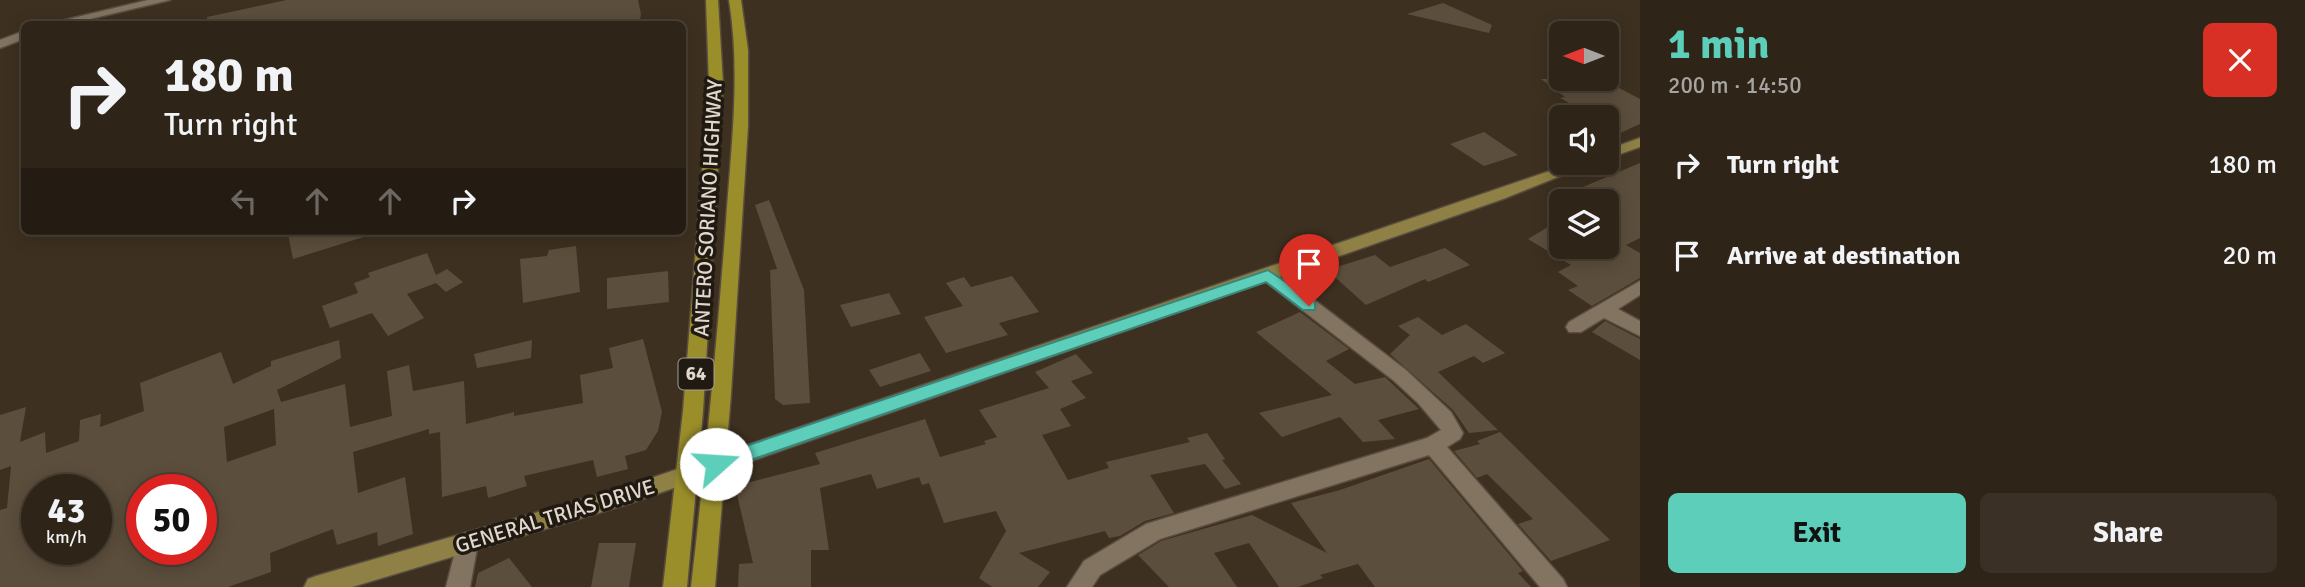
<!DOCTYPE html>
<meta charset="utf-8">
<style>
:root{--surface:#2e2418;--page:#3a3025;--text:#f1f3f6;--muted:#a7a4a2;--line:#494137;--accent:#5cceba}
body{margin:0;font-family:Signika,sans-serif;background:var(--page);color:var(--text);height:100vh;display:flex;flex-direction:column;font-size:26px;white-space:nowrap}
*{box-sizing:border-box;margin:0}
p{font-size:23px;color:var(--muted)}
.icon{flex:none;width:38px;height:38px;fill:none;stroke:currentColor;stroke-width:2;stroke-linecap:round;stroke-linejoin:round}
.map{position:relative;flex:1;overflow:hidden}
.panel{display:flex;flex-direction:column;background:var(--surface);width:665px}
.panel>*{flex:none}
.banner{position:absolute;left:21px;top:21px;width:665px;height:214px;border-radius:10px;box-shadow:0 4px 18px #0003,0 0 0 2px var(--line);background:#2e2418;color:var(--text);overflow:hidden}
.needle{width:46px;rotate:270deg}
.controls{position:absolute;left:1549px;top:21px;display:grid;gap:14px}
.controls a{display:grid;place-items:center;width:70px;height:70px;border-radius:10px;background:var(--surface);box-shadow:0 4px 18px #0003,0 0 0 2px var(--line);font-size:35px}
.speed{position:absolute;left:21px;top:474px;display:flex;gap:14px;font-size:35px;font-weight:700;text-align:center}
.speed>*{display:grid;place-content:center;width:91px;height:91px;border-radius:50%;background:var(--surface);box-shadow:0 4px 18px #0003,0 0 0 2px var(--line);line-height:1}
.speed small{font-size:18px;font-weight:400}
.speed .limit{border:10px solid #d22;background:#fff;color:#111}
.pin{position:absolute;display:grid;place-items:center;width:60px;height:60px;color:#fff;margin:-72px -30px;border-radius:50% 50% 50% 0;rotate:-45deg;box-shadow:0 0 7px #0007}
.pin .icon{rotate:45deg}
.me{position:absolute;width:77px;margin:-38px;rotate:71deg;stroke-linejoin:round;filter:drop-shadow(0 0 5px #0008)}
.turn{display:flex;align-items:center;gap:24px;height:147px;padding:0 28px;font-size:32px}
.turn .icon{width:91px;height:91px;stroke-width:2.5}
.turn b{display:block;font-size:49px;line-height:60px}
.lanes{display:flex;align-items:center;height:66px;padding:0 28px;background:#0003;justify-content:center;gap:35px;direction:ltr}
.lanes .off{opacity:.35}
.round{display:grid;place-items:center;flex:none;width:74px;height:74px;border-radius:10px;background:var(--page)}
.headline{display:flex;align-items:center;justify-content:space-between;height:119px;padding:0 28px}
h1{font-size:42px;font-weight:700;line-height:52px;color:var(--accent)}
.primary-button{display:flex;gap:14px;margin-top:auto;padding:14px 28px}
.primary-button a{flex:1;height:80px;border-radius:10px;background:var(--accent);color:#111;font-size:28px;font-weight:700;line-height:80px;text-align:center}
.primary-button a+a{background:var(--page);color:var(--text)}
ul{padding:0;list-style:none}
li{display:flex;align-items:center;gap:21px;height:91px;padding:0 28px}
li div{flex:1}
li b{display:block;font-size:26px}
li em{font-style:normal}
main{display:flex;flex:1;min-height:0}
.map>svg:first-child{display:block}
.building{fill:#5c4e3c;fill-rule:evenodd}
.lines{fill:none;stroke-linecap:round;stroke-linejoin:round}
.minor-casing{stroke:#594d3f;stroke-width:3}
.tertiary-casing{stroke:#594d3f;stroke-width:3}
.secondary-casing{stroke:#594d3f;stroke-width:3}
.primary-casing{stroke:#594d3f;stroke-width:3}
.minor{fill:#837461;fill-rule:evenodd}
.tertiary{fill:#837461;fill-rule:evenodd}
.secondary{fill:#8f8145;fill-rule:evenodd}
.primary{fill:#9a8e2a;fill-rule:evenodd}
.route{fill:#5cceba;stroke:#3c8679;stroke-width:2}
.labels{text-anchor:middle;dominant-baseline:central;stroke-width:7;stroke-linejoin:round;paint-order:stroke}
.shield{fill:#201a12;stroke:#a69e95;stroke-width:2}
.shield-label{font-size:19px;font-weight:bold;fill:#e0d7cd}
.street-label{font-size:21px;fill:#e0d7cd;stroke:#201a12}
</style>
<main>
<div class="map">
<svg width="1640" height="587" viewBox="0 0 1640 587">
<rect width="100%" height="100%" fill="#3d3020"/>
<g class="building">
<polygon points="286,0 638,0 641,14 639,24 208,24 207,17"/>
<polygon points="1443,3 1492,25 1489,33 1407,14"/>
<polygon points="1541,79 1585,79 1600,86 1608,82 1640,99 1640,124 1618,134 1606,127 1606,117 1595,117 1560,98 1565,97"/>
<polygon points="1484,132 1518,155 1484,166 1450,144"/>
<polygon points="1640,163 1640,238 1626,245 1640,253 1640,278 1592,306 1568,290 1578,286 1558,272 1571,265 1528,239 1561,219 1561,247 1606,247 1606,201 1550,201"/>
<polygon points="769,200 804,290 810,403 783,405 775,399 770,270 777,269 755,205"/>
<polygon points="298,231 369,231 370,235 293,259 288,234"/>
<polygon points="576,246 580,292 523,303 520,259 547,256 549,250"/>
<polygon points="1445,248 1470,265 1428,282 1425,279 1366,305 1327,270 1375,255 1390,267"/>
<polygon points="427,253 436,275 447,269 463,282 446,292 436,283 407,294 424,318 388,336 372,313 330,328 322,306 358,293 354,283 370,277 368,273"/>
<polygon points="668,271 669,302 607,309 607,278"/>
<polygon points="1012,276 1039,312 999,323 1008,335 946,353 924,317 963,306 946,283 964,277 971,287"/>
<polygon points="889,293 901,314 851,327 840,305"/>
<polygon points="1300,312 1349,349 1326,361 1355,384 1385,377 1419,409 1378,420 1395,439 1363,442 1340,417 1282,437 1259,413 1332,395 1256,332"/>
<polygon points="1418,317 1442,335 1466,324 1505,353 1483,363 1474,356 1438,372 1498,430 1469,433 1453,410 1390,354 1410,335 1398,326"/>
<polygon points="1605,321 1640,339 1640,360 1592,332"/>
<path d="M643 339 662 412 658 431 646 450 625 456 628 469 597 477 593 460 524 476 527 486 488 498 486 486 442 497 440 432 429 434V429L353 452 358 493 405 477 413 534 378 546 377 532 337 545 333 529 270 553 271 572 228 587H0V510L7 508 11 466 0 470V415L26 407 20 442 45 432 46 453 79 441 80 420 101 414 100 427 144 411 140 383 221 352 233 384 271 366V361L339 340 341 358 277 390 281 402 345 384 350 427 392 416 387 371 409 365 413 391 464 381 466 424 514 412V416L583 403 580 375 613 368 609 348ZM274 409 276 445 227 462 224 427ZM37 490H96V550H37ZM142 490H201V550H167L142 558Z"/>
<polygon points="532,340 531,358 477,368 474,354"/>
<polygon points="920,353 931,371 880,387 869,370"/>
<polygon points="1076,354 1093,373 1071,381 1086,398 1060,409 1071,426 1042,435 1068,480 1109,468 1106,462 1190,442 1187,438 1207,433 1225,459 1222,460 1241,484 1225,489 1205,464 1150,475 1174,513 1145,521 1120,536 1109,538 1105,531 1019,553 1050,572 1038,587 992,587 979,578 1006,531 996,511 944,523 929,483 922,485 919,477 877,489 871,474 820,488 829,550 811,550 811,587 738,587 739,564 753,563 735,486 820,464 815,453 925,419 940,457 986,444 984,441 997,437 979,410 1049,388 1035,372"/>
<polygon points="1500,432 1569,500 1610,540 1551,561 1518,524 1533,519 1487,474 1477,478 1454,451 1480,444 1477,441"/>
<polygon points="1429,459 1523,571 1518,573 1531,587 1375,587 1358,564 1320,575 1323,578 1298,587 1279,587 1249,543 1214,553 1237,587 1169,587 1138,555 1161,541 1252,515 1327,553 1291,503 1340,490"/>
<polygon points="599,543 636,543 629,587 591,587"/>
<polygon points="509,558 532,587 475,587 478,573"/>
</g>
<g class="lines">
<g class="minor-casing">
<g id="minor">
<polygon points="1268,269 1317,302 1406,370 1451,412 1463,433 1460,439 1447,447 1563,579 1567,587 1540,587 1429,455 1160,539 1100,575 1092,587 1067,587 1084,561 1146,524 1427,438 1441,430 1418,403 1393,380 1262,279 1259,275"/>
<polygon points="1640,281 1640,295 1618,309 1640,321 1640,336 1604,318 1581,332 1569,332 1566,327 1569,322"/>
<polygon points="467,533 475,536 478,543 470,587 446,587 459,536"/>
</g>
</g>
<g class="tertiary-casing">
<g id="tertiary">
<polygon points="148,0 170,0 69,24 48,24"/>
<polygon points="24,31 24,39 0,48 0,40"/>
</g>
</g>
<g class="secondary-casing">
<g id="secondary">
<polygon points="1640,138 1640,147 1606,159 1606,150"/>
<polygon points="1573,163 1593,163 1503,199 625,505 352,587 304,587 308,579 316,576 625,487"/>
</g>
</g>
<g class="primary-casing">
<g id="primary">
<polygon points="706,0 718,0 723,84 703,411 687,587 663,587 683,411 709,84"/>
<path d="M729 0H741L748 50V126L731 394 715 587H691C705 466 717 344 726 222 731 148 741 74 729 0Z"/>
</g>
</g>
<use href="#minor" class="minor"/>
<use href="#tertiary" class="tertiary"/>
<use href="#secondary" class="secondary"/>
<use href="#primary" class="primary"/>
</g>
<polygon class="route" points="1268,270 1315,302 1315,310 1303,310 1266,282 716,472 709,470 707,464 709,458 716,456"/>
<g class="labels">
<rect class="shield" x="678.5" y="358.5" width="35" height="31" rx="5"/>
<g class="shield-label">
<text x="696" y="374">64</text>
</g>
<g class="street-label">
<text transform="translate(708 208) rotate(-87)">ANTERO SORIANO HIGHWAY</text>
<text transform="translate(555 516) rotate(-17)">GENERAL TRIAS DRIVE</text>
</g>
</g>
</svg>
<div class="controls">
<a><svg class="needle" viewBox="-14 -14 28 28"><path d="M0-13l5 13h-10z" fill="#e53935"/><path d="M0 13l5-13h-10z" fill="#a7a4a2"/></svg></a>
<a><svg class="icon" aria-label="sound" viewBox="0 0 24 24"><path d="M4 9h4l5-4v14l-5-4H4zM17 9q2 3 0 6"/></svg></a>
<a><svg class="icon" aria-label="layers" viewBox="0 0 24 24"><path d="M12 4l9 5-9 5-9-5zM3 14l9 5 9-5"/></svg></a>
</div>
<div class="speed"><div>43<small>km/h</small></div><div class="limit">50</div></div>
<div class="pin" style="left:1309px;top:306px;background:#d93025"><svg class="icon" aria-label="arrive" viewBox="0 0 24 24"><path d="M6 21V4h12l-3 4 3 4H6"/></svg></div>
<svg class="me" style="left:716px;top:464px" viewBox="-20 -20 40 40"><circle r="19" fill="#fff"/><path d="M0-13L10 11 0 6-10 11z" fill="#5cceba"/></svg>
<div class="banner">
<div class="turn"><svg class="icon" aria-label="right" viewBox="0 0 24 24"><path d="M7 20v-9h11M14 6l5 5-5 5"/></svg><div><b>180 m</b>Turn right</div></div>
<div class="lanes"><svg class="icon off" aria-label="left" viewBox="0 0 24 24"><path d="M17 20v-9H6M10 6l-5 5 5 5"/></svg><svg class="icon off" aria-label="ahead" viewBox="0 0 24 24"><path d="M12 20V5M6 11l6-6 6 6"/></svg><svg class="icon off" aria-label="ahead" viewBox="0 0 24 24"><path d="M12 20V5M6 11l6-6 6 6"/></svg><svg class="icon" aria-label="right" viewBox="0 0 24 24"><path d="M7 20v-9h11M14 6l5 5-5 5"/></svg></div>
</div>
</div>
<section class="panel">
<div class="headline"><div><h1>1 min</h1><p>200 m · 14:50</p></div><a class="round" style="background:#d93025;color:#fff"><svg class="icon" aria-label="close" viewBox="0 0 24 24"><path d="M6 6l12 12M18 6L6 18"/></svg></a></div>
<ul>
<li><svg class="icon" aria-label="right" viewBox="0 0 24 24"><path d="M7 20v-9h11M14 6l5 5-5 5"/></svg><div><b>Turn right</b></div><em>180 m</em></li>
<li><svg class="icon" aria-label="arrive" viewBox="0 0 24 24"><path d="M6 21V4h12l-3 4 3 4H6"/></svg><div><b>Arrive at destination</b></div><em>20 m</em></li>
</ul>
<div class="primary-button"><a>Exit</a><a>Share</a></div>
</section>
</main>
